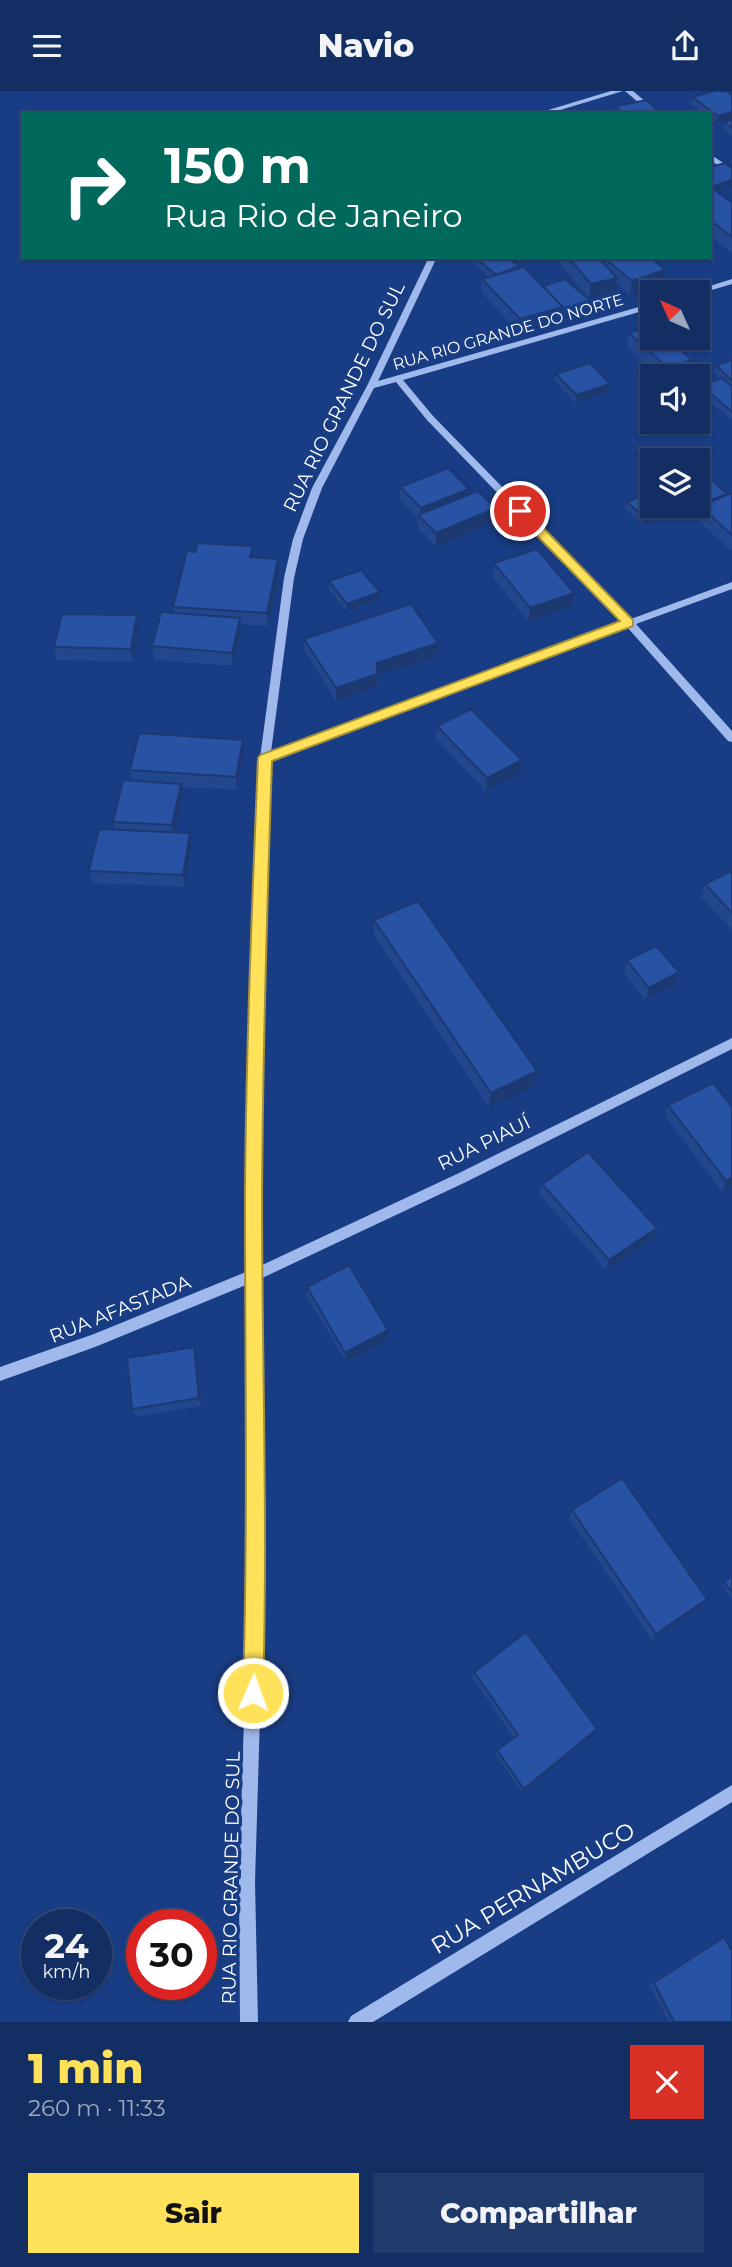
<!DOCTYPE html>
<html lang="pt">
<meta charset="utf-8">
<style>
:root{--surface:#132e63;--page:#203a6c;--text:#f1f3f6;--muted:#9da8be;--line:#324a78;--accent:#ffe15a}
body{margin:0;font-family:Montserrat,sans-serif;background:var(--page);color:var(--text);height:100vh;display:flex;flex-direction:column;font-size:26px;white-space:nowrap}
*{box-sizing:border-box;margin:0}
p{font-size:23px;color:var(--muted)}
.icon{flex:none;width:38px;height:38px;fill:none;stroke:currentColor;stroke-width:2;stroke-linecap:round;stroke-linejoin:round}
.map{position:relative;height:1931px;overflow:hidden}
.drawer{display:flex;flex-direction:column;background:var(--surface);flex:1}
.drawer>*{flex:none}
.top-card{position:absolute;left:21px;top:21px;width:691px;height:147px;border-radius:0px;box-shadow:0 2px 5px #0004,0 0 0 2px var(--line);background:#00695c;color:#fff;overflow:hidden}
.needle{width:46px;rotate:315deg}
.tools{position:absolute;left:640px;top:189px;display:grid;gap:14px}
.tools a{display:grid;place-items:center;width:70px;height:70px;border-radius:0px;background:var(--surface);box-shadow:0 2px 5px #0004,0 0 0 2px var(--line);font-size:35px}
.speed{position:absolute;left:21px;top:1818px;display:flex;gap:14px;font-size:35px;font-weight:700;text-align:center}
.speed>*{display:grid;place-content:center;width:91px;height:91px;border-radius:50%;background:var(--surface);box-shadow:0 2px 5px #0004,0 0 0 2px var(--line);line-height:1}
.speed small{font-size:18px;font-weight:400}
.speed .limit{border:10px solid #d22;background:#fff;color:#111}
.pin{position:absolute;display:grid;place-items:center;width:60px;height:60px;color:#fff;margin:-30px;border:4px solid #fff;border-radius:50%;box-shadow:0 2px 7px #0007}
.me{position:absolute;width:77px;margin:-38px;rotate:2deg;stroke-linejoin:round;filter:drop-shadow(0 0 5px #0008)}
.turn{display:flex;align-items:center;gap:24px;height:147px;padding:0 28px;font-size:32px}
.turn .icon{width:91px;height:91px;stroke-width:2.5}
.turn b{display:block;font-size:49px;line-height:60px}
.round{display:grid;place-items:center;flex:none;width:74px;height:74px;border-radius:0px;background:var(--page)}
.head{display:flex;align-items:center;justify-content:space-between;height:119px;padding:0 28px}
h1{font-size:42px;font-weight:800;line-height:52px;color:var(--accent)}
.action{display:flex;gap:14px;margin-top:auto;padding:14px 28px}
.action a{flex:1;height:80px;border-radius:0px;background:var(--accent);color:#111;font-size:28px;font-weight:800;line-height:80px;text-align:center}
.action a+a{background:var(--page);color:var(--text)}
header{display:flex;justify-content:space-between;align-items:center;height:91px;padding:0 28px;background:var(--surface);font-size:32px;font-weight:800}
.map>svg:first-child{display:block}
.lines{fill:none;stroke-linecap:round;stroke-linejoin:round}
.minor{fill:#9fb9ec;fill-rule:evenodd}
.wall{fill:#22478c}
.shaded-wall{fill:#1c3972}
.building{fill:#2852a3;stroke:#1c3972;stroke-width:2}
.route{fill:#ffe15a;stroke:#a6923a;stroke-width:2}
.labels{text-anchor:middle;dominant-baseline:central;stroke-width:7;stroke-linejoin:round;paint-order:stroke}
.far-street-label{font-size:16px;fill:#fff;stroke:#193d84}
.street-label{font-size:19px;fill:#fff;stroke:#193d84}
.near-street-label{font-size:23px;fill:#fff;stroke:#193d84}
</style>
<header><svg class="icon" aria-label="menu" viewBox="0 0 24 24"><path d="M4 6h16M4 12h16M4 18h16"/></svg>Navio<svg class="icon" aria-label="share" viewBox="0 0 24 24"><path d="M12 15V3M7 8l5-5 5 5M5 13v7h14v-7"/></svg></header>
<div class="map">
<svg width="732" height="1931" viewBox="0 0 732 1931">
<rect width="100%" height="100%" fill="#193d84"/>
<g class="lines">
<g class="minor">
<polygon points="611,0 623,0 547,23 535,23"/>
<polygon points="625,0 633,0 660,23 652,23"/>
<polygon points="710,63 732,78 732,84 710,69"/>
<path d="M429 166H437L378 290 653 212V217L403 289 433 325 631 528 732 491V498L636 533 732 640V651L728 650 627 536 270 669 263 885 260 1175 457 1083 732 947V958L466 1091 260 1188 264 1494 255 1791 258 1931H240L239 1791 248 1494 246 1194 95 1256 0 1290V1276L94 1243 246 1181 251 885 260 667 284 487 293 448 312 397 367 295ZM396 291 427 329 622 531 271 661 294 487 303 448 322 397 374 297Z"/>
<polygon points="732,188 732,193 698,203 691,201"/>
<polygon points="732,1694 732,1711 373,1931 348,1931 351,1925"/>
</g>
</g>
<g class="wall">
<polygon points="726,0 716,32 710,28 710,23 704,23 691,13 692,6"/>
<polygon points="616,15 661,23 615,23"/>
<polygon points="732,29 732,45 731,45 723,38 724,31"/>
<polygon points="710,76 718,101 732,112 732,162 710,145"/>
<polygon points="467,166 507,166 519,177 543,195 591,219 564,227 562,225 562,230 519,242 481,201 482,188 489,186"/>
<polygon points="561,166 650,166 665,179 663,193 630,204 616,192 615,201 589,207 560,173"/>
<polygon points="629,242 689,282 681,285 660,285 627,256"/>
<polygon points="732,269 732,327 730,328 700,301 701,294 720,287 714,281 716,274"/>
<polygon points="556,283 610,293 609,301 575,312 555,290"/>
<polygon points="698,394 727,404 732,402 732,460 697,429 699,421 697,421 690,415 698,415"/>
<polygon points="400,396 469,398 469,403 495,431 436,456 418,438 418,428 400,409"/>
<polygon points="627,411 653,415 676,415 675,420 643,433 626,418"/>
<polygon points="278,468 279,482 268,535 240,533 241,541 233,575 154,569 152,555 174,522 173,516"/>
<polygon points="494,472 574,502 572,516 528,531 493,486"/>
<polygon points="329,490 380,501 379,508 347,520 329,498"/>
<polygon points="139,538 133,571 57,569 54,556"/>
<polygon points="304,548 438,552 438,566 377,585 377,596 336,610 305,561"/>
<polygon points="437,635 520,682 486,700 436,648"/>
<polygon points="244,662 237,699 181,696 183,706 176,741 192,755 185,796 92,792 89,780 114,739 113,731 132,690 130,679"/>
<polygon points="732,780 732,839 701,806 705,793"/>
<polygon points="374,829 534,996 489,1017 374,845"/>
<polygon points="627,869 676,893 646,909 624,882"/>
<polygon points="668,1014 732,1016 732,1095 722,1101 665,1025"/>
<polygon points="542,1093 654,1147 606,1179 539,1103"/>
<polygon points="307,1196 388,1239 388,1248 346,1271 307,1205"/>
<polygon points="194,1256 197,1265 202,1315 135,1326 132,1318"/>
<polygon points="572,1419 707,1508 702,1514 652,1549 569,1427"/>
<polygon points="732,1485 732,1508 722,1495"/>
<polygon points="474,1581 594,1643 522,1701 495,1663 497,1659 514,1647 472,1586"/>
<polygon points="724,1846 732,1931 669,1931 649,1893 719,1848"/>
</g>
<g class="shaded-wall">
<polygon points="732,21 732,28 716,32 718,25"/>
<polygon points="732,89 732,96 710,103 710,96"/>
<polygon points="665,179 663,193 630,204 632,190"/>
<polygon points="617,187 615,201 589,207 591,193"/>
<polygon points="592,211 591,219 564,227 565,220"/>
<polygon points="563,216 562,230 519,242 520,228"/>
<polygon points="692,269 689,282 681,285 667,285 668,277"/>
<polygon points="610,293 609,301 575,312 576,304"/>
<polygon points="469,398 468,411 420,426 421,417"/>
<polygon points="727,403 725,410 700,415 699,421 697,421 699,414"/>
<polygon points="671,415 676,415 675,420 643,433 644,426"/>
<polygon points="496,417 495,431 436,456 436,442"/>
<polygon points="278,468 279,482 268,535 267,522"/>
<polygon points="380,501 379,508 347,520 347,513"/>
<polygon points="574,502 572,516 528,531 530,517"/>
<polygon points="137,524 139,538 133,571 131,558"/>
<polygon points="240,527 241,541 233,575 232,562"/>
<polygon points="438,552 438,566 377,585 377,596 336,610 336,597 377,572"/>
<polygon points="243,649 244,662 237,699 236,686"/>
<polygon points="522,669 520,682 486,700 487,687"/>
<polygon points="181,693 183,706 174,747 172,734"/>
<polygon points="190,742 192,755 185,796 183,784"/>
<polygon points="679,881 676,893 646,909 649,897"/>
<polygon points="537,980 534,996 489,1017 491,1002"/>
<polygon points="732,1087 732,1095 722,1101 726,1090"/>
<polygon points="657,1137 654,1147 606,1179 609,1169"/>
<polygon points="388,1239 388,1248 346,1271 345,1262"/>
<polygon points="194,1256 197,1265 202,1315 199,1307"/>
<polygon points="707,1508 702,1514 652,1549 656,1543"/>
<polygon points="597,1638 594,1643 522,1701 524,1698"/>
</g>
<g class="building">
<polygon points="714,0 726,0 732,4 732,21 718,25 692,6"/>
<polygon points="647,9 661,23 623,23 616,15"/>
<polygon points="732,29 732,37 724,31"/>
<polygon points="725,72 732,77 732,89 711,96 710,95 710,76"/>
<polygon points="710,95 732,112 732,146 710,129"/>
<polygon points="475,166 507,166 519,175 496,184"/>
<polygon points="568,166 598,166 617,187 591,193"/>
<polygon points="603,166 650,166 665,179 632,190"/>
<polygon points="524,176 563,216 520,228 482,188"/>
<polygon points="565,188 592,211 565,220 563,218 563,216 543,195"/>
<polygon points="653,234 653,247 667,247 692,269 668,277 629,242"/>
<polygon points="732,269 732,290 716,274"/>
<polygon points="590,272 610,293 576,304 556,283"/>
<polygon points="722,287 732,295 732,321 701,294"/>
<polygon points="448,377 469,398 421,417 400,396"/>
<polygon points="711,388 727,403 699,414 698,394"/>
<polygon points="478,400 496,417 436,442 418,424"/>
<polygon points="653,400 653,415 671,415 644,426 627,411"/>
<polygon points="732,402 732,444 700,415"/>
<polygon points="197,452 253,455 250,466 278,468 267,522 173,516 187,460 195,461"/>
<polygon points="537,458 574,502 530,517 494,472"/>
<polygon points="361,479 380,501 347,513 329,490"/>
<polygon points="411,513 438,552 377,572 377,583 336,597 304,548"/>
<polygon points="161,521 240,527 232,562 152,555"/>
<polygon points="62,523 137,524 131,558 54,556"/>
<polygon points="471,618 522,669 487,687 437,635"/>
<polygon points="139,642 243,649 236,686 130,679"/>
<polygon points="123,689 181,693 172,734 113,731"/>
<polygon points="99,738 190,742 183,784 89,780"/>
<polygon points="732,780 732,822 705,793"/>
<polygon points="418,810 537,980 491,1002 374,829"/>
<polygon points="656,855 679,881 649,897 627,869"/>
<polygon points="713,992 732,1016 732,1087 726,1090 668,1014"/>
<polygon points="588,1061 657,1137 609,1169 542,1093"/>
<polygon points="349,1174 388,1239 345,1262 307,1196"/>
<polygon points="194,1256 199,1307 132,1318 127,1267"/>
<polygon points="622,1387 707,1508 656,1543 572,1419"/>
<polygon points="732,1485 732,1501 724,1491"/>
<polygon points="526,1541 597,1638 524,1698 497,1659 518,1644 474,1581"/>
<polygon points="724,1846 732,1860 732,1931 674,1931 654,1892"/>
</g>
<path class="route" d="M520 416 524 417 633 529V535L272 670C267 815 263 959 262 1104 262 1270 268 1436 263 1602L260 1609 253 1612 246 1609 243 1602C248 1437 245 1271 245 1105 246 959 252 813 258 667L260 664 620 530 516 423V417Z"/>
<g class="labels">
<g class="far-street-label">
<text transform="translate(508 241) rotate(-16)">RUA RIO GRANDE DO NORTE</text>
</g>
<g class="street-label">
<text transform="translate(344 306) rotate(-64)">RUA RIO GRANDE DO SUL</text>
<text transform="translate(484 1052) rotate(-26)">RUA PIAUÍ</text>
<text transform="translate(120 1218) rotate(-22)">RUA AFASTADA</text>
<text transform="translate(231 1787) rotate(-89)">RUA RIO GRANDE DO SUL</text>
</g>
<g class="near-street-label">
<text transform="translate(533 1797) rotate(-31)">RUA PERNAMBUCO</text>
</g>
</g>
</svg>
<div class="tools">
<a><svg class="needle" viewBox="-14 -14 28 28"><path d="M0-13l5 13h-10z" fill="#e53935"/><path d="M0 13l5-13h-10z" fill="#9da8be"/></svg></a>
<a><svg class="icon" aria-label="sound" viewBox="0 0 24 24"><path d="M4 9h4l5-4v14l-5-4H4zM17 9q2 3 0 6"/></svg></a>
<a><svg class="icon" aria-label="layers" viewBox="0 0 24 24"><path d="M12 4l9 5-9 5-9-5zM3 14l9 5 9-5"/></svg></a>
</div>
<div class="speed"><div>24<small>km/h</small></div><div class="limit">30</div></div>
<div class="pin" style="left:520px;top:420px;background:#d93025"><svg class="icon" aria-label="arrive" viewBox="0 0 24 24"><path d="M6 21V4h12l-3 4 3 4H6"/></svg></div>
<svg class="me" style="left:253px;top:1602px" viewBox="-20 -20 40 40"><circle r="17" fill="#ffe15a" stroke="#fff" stroke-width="3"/><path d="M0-11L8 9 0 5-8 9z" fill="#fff"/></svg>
<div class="top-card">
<div class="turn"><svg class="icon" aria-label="right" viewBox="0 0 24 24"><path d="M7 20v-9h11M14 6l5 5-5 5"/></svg><div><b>150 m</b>Rua Rio de Janeiro</div></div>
</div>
</div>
<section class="drawer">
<div class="head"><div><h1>1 min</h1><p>260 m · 11:33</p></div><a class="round" style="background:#d93025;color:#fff"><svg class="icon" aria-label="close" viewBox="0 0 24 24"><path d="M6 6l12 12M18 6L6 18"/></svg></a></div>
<div class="action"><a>Sair</a><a>Compartilhar</a></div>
</section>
